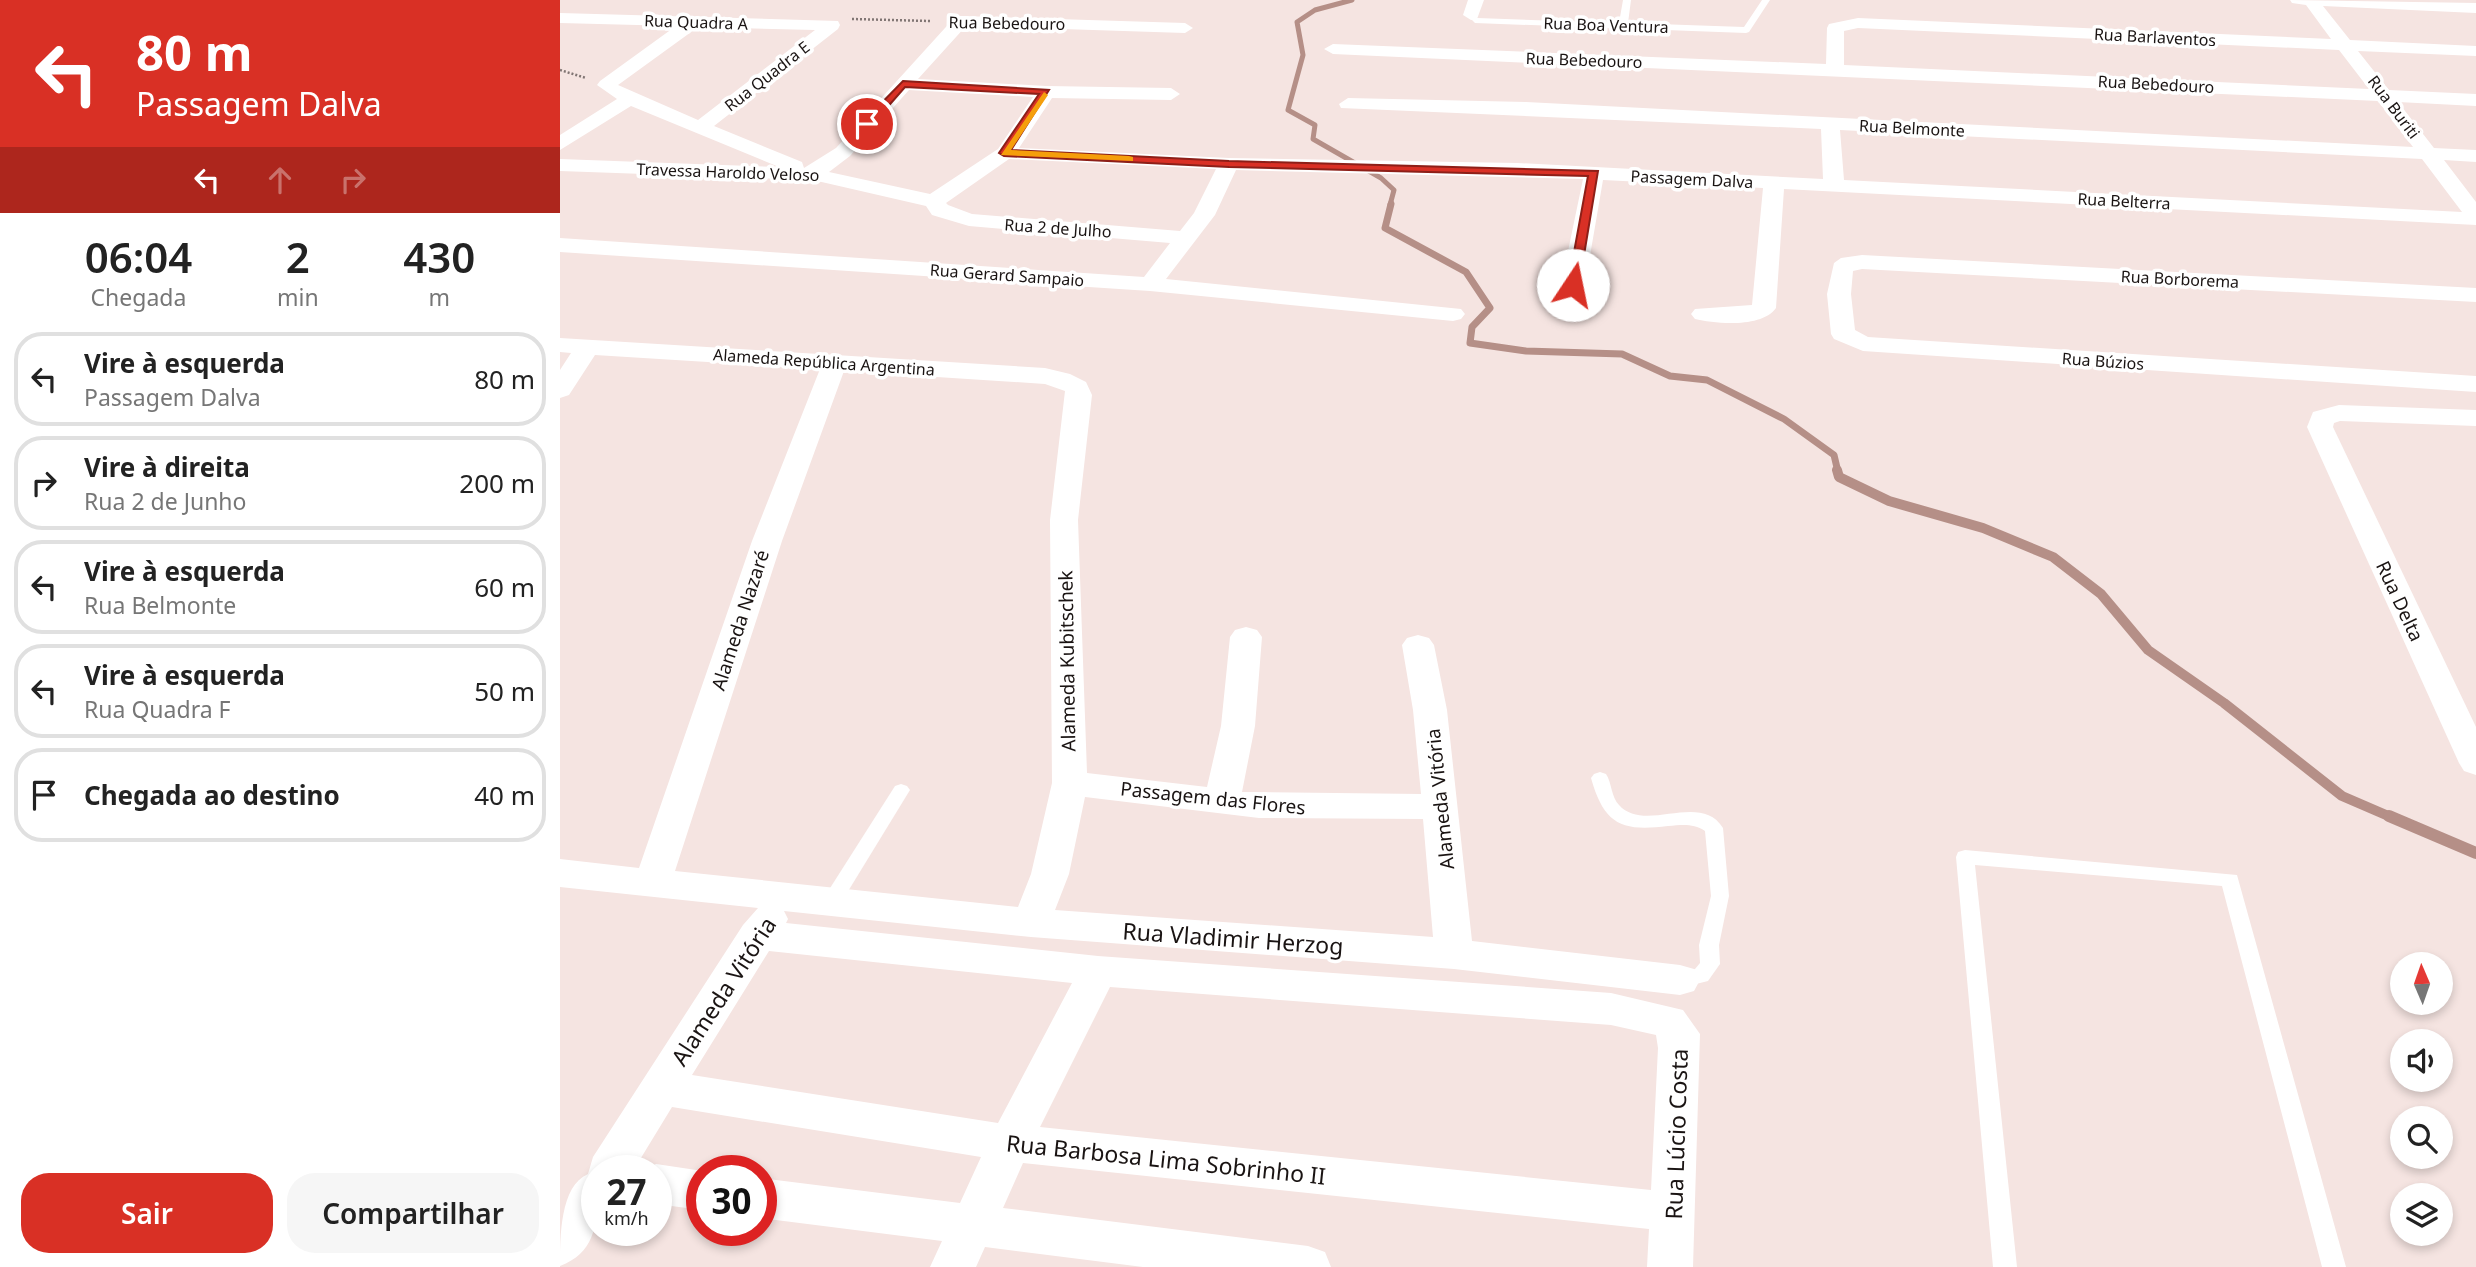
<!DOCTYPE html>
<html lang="pt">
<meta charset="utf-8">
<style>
:root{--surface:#fff;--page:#f6f6f6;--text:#222;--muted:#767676;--line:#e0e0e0;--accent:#d93025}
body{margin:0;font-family:"Noto Sans",sans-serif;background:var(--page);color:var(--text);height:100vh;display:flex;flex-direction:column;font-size:26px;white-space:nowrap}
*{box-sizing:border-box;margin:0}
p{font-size:23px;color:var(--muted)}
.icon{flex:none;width:38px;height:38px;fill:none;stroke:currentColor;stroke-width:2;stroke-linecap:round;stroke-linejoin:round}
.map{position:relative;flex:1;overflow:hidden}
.sheet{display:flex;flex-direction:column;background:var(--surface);width:560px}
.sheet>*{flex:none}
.top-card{background:#d93025;color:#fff;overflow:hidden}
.needle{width:46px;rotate:358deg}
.buttons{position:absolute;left:1830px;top:952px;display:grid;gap:14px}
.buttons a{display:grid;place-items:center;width:63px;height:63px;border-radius:50%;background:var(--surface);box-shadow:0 4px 10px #0003;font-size:35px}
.speed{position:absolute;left:21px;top:1155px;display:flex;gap:14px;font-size:35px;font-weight:700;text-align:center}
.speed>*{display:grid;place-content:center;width:91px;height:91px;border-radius:50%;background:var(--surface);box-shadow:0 4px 10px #0003;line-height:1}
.speed small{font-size:18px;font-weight:400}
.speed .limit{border:10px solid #d22;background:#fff;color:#111}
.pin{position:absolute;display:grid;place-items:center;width:60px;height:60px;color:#fff;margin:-30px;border:4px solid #fff;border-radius:50%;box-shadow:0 2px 7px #0007}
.me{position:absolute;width:77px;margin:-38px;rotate:11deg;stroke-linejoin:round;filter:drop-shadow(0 0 5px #0008)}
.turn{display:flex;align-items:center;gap:24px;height:147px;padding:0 21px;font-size:32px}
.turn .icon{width:91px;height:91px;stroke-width:2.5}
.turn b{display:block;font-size:49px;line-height:60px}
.lanes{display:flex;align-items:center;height:66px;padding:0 21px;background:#0003;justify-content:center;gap:35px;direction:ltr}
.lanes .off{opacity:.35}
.eta{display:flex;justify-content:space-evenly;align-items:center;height:119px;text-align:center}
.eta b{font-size:42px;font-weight:600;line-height:49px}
.button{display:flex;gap:14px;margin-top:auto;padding:14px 21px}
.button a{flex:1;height:80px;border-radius:28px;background:var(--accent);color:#fff;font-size:28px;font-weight:600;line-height:80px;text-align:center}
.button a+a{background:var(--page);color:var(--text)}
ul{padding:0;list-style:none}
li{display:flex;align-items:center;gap:21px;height:94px;margin:0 14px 10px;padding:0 7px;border:4px solid var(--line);border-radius:28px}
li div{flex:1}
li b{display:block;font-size:26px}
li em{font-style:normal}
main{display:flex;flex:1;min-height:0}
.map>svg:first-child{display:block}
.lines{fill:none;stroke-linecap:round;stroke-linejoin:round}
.stream-far3{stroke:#b58f87;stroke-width:5}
.stream-far2{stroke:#b58f87;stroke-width:7}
.stream-far1{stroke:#b58f87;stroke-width:10}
.stream{stroke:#b58f87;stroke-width:12}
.path{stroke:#807573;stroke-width:2.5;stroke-dasharray:2 2;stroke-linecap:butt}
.lane{fill:#fff;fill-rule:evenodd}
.street{fill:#fff;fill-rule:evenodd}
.route{fill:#d93025;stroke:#8d1f18;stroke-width:2}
.slow{fill:#f59e0b}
.labels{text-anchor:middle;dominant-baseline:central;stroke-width:7;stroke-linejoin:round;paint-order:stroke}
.far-street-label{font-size:16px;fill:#1a1413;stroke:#fff}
.street-label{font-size:19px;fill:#1a1413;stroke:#fff}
.near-street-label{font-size:23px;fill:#1a1413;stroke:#fff}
</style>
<main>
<section class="sheet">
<div class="top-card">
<div class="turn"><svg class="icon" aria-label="left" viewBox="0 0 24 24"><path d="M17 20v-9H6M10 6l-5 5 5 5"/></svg><div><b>80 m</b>Passagem Dalva</div></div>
<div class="lanes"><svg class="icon" aria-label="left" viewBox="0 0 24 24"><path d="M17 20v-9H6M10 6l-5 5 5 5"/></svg><svg class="icon off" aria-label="ahead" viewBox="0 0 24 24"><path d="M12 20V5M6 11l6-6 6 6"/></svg><svg class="icon off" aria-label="right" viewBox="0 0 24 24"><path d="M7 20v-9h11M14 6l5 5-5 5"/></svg></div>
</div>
<div class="eta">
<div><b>06:04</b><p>Chegada</p></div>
<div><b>2</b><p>min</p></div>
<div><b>430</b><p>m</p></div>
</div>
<ul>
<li><svg class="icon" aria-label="left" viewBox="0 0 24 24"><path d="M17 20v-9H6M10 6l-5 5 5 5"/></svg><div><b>Vire à esquerda</b><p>Passagem Dalva</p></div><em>80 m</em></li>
<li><svg class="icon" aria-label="right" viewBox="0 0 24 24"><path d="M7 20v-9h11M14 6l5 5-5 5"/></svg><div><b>Vire à direita</b><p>Rua 2 de Junho</p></div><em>200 m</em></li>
<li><svg class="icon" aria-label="left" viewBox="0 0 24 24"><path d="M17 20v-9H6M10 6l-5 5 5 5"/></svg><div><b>Vire à esquerda</b><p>Rua Belmonte</p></div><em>60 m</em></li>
<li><svg class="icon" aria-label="left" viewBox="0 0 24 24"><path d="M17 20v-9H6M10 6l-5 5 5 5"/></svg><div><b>Vire à esquerda</b><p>Rua Quadra F</p></div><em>50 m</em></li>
<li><svg class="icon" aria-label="arrive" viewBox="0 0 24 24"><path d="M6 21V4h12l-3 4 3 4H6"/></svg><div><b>Chegada ao destino</b></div><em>40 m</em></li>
</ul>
<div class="button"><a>Sair</a><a>Compartilhar</a></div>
</section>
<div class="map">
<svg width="1916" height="1267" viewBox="0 0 1916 1267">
<rect width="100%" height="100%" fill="#f5e4e1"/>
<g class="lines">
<polyline class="stream-far3" points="792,0 755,10 737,22 743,55 728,110 755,125 753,139 821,178 834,190 830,205"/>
<polyline class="stream-far2" points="831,204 825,228 906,272 930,308 912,327 910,343 966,351 1062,354 1110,376 1147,380 1224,419 1274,455 1278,472"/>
<polyline class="stream-far1" points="1277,470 1279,477 1329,501 1423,528 1493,557 1541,594 1588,650 1664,703 1782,796 1833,818"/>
<polyline class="stream" points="1829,816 1916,853"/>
<g class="path">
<polyline points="292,19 370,21"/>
<polyline points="0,70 26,78"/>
</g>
<g class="lane">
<polygon points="1063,0 1071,0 1068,23 1184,27 1202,0 1210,0 1189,32 1186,33 915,23 907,15 911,12 917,18 1059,23"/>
<path d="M1040 772 1046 774C1052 783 1051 797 1059 805 1085 834 1140 791 1163 828L1169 896 1159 945 1160 964 1148 981 1120 988 1113 985 1110 980 1113 975 1135 969 1140 963 1139 945 1151 896 1145 831C1133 823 1122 825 1108 826 1061 832 1044 824 1031 778L1034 774Z"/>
<polygon points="341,784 347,786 350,790 279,906 272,908 265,906 263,901 265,896 335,786"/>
<polygon points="1405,850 1677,875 1786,1267 1762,1267 1662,886 1415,865 1457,1267 1433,1267 1396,857 1398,852"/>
</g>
<g class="street">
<polygon points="908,0 924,0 917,19 911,20 903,15"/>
<path d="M1730 0 1916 3V13L1763 6 1790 40 1916 46V56L1798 51 1829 90 1916 94V106L1838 102 1874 148 1916 150V162L1884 160 1916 202V225L1224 189 1216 308C1202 328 1156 324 1135 319L1131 314 1135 309 1192 305 1203 188 1043 180 1025 285 1021 290H1005L1001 285 1023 179 676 170 655 215 606 279 901 309 905 314 901 319 893 321 590 291 0 252V238L584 277 610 243 409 226 372 215 366 206 253 180 0 171V159L219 167 71 106 0 150V135L57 99 37 85 40 81 116 26 0 23V13L278 21 280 25 278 29 154 126 242 162 244 168 276 148 395 17 401 16 625 23 633 28 625 33 406 26 358 79 486 86 611 88 620 94 611 100 492 98 459 148 669 158 957 163 1263 179 1261 129 781 108 779 104 788 98 966 102 1853 147 1818 101 773 54 764 49 773 44 1266 64 1267 28 1269 24 1298 18 1771 39 1746 5 1732 3ZM138 27 255 30 138 120 58 85ZM1298 28 1779 50 1809 89 1284 65V31ZM349 90 473 97 438 149 370 194 269 172 290 156ZM1280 130 1862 159 1902 212 1284 180ZM449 159 656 169 634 213 620 231 412 214 388 205 386 203Z"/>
<polygon points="1302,255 1916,288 1916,302 1302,269 1293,271 1291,294 1295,330 1308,337 1916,376 1916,392 1303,351 1274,339 1271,334 1267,294 1274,263 1281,258"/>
<path d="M0 338 485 368 510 374 526 382 532 395 518 520 527 773 647 787 661 726 670 637 675 630 686 627 697 630 702 637 695 726 682 792 861 794 853 710 842 645 847 638 858 635 869 638 874 645 887 710 912 941 1120 965 1134 969 1140 980 1134 991 1120 995 894 969 471 937 224 911 228 919 226 923 538 956 1051 993 1123 1010 1140 1034 1133 1267H1087L1089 1229 463 1163 443 1208 748 1246 765 1252 771 1267H583L425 1247 416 1267H370L382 1241 201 1218V1178L400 1203 421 1157 112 1107 73 1171H37C37 1209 43 1250 0 1266 0 1237 0 1186 28 1174L33 1157 183 925 198 908 0 887V859L79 868 192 541 260 369 35 355 9 395 0 398V370L11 353 0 352ZM284 371 485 384 505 391 490 520 492 783 471 874 458 907 115 871 222 541ZM525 797 699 818 863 819 873 937 495 910 509 874ZM209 951 512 983 438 1123 132 1075ZM550 987 1051 1025 1096 1035 1098 1048 1091 1190 480 1127Z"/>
<polygon points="1779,405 1916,410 1916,426 1780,421 1774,423 1773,427 1916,727 1916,775 1904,771 1899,763 1747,427 1753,412"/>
<polygon points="96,1164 143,1171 142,1210 96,1204 96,1171 80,1171"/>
</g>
</g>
<polygon class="route" points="343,81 489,90 451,150 669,161 1038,171 1019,285 1013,289 1008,285 1028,176 669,167 444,156 439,153 479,94 345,87 311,126 304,126 304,121"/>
<polygon class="slow" points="484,92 488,95 451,150 569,156 573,157 573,161 441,155"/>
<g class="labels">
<g class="far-street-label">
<text transform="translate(136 22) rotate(2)">Rua Quadra A</text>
<text transform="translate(447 23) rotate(1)">Rua Bebedouro</text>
<text transform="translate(1046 25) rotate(2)">Rua Boa Ventura</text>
<text transform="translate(1595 37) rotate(3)">Rua Barlaventos</text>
<text transform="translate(1024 60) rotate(2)">Rua Bebedouro</text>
<text transform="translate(207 76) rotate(-38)">Rua Quadra E</text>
<text transform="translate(1596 84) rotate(3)">Rua Bebedouro</text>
<text transform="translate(1834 107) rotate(53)">Rua Buriti</text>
<text transform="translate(1352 128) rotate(3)">Rua Belmonte</text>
<text transform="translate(168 172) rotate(2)">Travessa Haroldo Veloso</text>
<text transform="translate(1132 179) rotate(3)">Passagem Dalva</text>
<text transform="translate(1564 201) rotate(3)">Rua Belterra</text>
<text transform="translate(498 228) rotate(4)">Rua 2 de Julho</text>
<text transform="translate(447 275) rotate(4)">Rua Gerard Sampaio</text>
<text transform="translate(1620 279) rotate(3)">Rua Borborema</text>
<text transform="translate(1543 361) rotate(4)">Rua Búzios</text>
<text transform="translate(264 362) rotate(4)">Alameda República Argentina</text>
</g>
<g class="street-label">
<text transform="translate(1840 601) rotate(65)">Rua Delta</text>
<text transform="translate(180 620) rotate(-72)">Alameda Nazaré</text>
<text transform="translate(507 661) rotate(-91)">Alameda Kubitschek</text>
<text transform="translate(653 798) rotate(6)">Passagem das Flores</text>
<text transform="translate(880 799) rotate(-96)">Alameda Vitória</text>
</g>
<g class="near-street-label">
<text transform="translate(673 938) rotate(4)">Rua Vladimir Herzog</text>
<text transform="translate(163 991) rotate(-57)">Alameda Vitória</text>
<text transform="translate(1116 1134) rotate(-88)">Rua Lúcio Costa</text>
<text transform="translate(606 1159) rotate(6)">Rua Barbosa Lima Sobrinho II</text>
</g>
</g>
</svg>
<div class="buttons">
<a><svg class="needle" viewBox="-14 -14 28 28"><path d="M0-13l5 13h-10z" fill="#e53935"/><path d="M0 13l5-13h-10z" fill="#767676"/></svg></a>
<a><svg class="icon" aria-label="sound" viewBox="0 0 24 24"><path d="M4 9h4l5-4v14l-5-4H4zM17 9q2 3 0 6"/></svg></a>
<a><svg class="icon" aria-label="search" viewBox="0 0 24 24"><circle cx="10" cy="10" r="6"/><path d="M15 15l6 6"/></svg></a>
<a><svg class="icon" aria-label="layers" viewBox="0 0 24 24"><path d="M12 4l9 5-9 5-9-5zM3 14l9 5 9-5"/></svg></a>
</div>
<div class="speed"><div>27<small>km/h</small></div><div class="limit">30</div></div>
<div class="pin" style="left:307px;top:124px;background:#d93025"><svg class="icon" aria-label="arrive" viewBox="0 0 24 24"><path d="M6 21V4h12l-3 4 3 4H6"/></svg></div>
<svg class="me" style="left:1013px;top:285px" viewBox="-20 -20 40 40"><circle r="19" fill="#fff"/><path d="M0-13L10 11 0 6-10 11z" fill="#d93025"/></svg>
</div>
</main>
